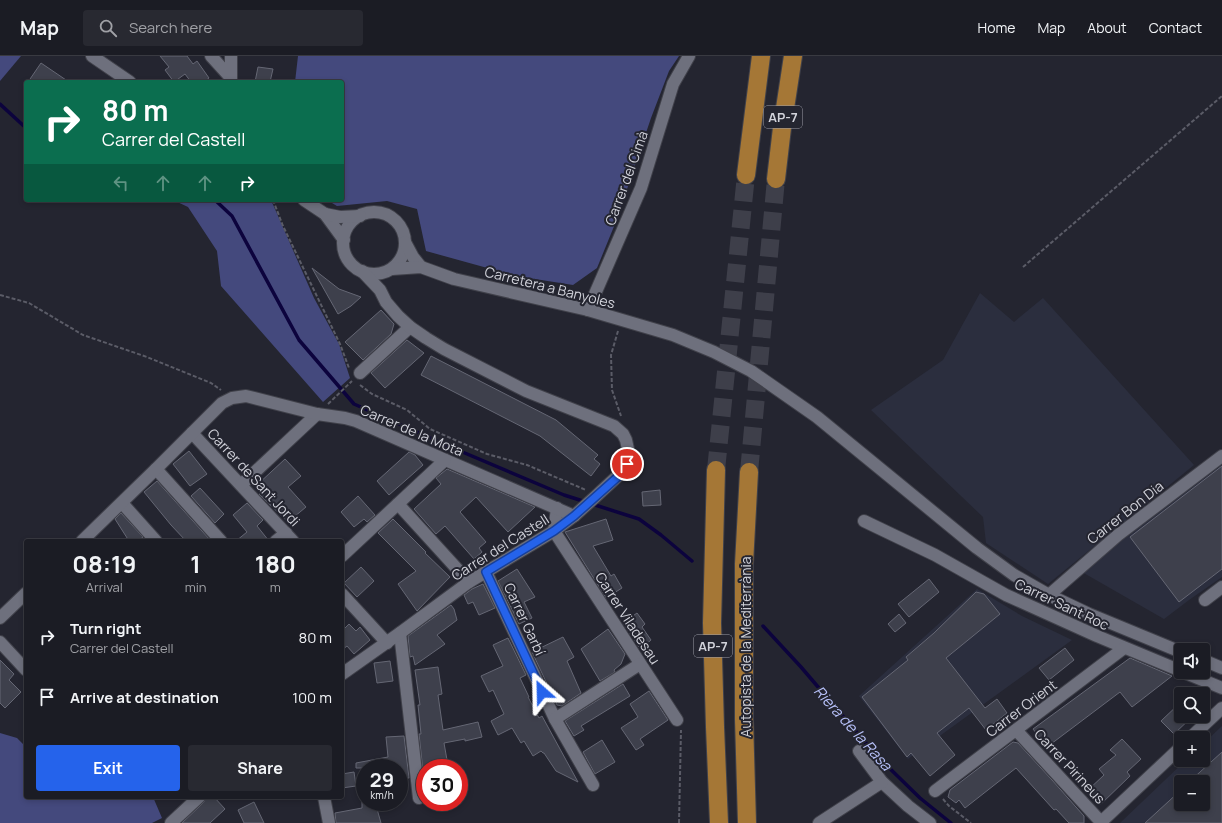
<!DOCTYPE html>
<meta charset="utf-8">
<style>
:root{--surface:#1b1c24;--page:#282931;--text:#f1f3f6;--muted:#a0a1a6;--line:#393a41;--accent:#2563eb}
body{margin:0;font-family:Manrope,sans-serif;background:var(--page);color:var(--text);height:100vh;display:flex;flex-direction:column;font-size:15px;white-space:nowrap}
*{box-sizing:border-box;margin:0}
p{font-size:13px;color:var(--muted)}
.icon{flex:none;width:22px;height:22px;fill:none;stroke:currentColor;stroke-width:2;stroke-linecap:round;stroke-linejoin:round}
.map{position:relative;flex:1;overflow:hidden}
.drawer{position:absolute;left:24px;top:483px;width:320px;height:260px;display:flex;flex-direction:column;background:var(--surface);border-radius:4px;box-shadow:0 2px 6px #0003,0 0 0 1px var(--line)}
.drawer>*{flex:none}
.top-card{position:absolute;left:24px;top:24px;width:320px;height:122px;border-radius:4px;box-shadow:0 2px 6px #0003,0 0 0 1px var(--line);background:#0b6e4f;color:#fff;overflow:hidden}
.controls{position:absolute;left:1174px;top:587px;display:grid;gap:8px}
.controls a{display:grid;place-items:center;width:36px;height:36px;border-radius:4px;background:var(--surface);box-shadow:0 2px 6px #0003,0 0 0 1px var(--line);font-size:20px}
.speed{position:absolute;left:356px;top:703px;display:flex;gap:8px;font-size:20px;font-weight:700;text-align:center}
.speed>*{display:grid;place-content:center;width:52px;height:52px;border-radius:50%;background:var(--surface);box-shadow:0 2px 6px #0003,0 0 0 1px var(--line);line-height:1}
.speed small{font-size:10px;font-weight:400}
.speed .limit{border:6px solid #d22;background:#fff;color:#111}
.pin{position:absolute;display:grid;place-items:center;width:34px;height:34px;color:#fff;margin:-17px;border:2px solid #fff;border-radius:50%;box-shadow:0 1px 4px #0007}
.me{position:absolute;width:44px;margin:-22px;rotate:335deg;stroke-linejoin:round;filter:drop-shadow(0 0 3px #0008)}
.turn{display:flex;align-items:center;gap:14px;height:84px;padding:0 12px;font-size:18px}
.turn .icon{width:52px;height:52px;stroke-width:2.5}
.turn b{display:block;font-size:28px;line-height:34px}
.lanes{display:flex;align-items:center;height:38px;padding:0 12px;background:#0003;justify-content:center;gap:20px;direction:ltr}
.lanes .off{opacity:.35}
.eta{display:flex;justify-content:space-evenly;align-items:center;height:68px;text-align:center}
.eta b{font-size:24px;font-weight:700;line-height:28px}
.action{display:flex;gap:8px;margin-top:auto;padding:8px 12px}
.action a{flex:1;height:46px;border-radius:4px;background:var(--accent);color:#fff;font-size:16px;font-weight:700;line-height:46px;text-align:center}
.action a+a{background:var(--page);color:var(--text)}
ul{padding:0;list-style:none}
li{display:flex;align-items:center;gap:12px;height:60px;padding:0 12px}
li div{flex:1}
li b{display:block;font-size:15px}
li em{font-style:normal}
header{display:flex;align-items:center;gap:24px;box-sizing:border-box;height:56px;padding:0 20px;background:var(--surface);border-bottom:1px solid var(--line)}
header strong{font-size:19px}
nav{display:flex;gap:22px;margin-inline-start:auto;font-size:14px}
.search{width:280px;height:36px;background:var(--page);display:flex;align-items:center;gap:10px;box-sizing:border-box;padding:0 14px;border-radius:4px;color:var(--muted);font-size:15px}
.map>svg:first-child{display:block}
.built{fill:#2b2e3e;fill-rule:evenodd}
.green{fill:#44497d}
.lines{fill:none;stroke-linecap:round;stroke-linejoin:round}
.stream{stroke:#0c033d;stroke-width:3.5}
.building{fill:#3e404c;stroke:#656774}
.highway-tunnel{stroke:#3e3f4a;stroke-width:18;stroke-dasharray:18 9;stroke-linecap:butt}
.minor-casing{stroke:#40414a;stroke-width:14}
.highway-casing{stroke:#40414a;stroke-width:20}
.path{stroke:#5b5c67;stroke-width:2;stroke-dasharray:4 2;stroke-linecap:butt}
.minor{stroke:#6e707d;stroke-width:12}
.highway{stroke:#a57736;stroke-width:18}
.route-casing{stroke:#184099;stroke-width:10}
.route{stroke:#2563eb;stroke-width:7}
.labels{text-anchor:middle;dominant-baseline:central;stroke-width:4;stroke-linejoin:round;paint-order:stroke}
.shield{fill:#242530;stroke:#9d9ea7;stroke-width:1}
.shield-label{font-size:13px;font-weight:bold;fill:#d1d2da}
.street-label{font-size:14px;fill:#d1d2da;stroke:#242530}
.water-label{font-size:15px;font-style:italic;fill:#b7c1f9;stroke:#242530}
</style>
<header>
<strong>Map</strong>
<div class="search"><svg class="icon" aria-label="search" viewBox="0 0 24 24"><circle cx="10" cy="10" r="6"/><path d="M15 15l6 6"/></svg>Search here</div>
<nav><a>Home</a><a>Map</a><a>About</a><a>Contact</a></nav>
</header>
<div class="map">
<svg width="1222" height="767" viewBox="0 0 1222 767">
<rect width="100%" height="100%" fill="#242530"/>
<g class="built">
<polygon points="980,237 1014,266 1043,242 1194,409 1048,528 986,487 983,461 871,354 943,304"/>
<polygon points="1222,405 1222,521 1189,544 1164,563 1082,516 1123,480"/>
<polygon points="977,533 1022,560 1072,584 908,703 859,640"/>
<path d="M1222 670V767H1120L1186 704H1203V688ZM1181 726H1203V748H1181Z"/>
</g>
<g class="green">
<polygon points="0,0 21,0 0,25"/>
<polygon points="298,0 679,0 669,15 651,62 617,163 597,212 573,229 516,220 426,195 417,153 387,145 337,150 327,144 342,144 342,26 295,26"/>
<polygon points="173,144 271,144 314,242 339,288 350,322 323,346 221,230 217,195 188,151"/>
<polygon points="0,677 17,682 26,691 26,741 153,741 162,762 152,767 0,767"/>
</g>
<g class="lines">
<g class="stream">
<polyline points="0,48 26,72"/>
<polyline points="215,144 232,160 299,284 354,348 453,392 564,439 586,446"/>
<polyline points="592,448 639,463 661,479 692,505"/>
<polyline points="763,570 801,611 877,700 920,742 951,767"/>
</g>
</g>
<g class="building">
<polygon points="160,0 187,0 193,8 197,5 209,22 204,26 191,26 185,18 174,26 165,14 169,11"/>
<polygon points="41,7 69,26 28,26"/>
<polygon points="258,11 273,13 270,26 255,26"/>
<polygon points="312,212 339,233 361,241 351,250 338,258"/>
<polygon points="381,254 394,268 391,278 363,304 345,286"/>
<polygon points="407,284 424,297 385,332 371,317"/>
<polygon points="431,300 556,364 598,399 594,403 600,408 591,420 540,380 421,319"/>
<polygon points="189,395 207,418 190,430 173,408"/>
<polygon points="409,396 415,399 423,409 389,439 377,425"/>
<polygon points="285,403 301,420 288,431 306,451 288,466 259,438 262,435 257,429"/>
<polygon points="1222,410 1222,513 1179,546 1130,481"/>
<polygon points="447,413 535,451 508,476 476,441 460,456 486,486 479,492 482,496 474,503 445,470 436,478 414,453 441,428 436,422"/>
<polygon points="157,425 211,485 186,485 171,469 144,436"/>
<polygon points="200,432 224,458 215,467 191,440"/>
<polygon points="660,434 661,449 643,450 642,436"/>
<polygon points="358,440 375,459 367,466 364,463 354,471 341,456"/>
<polygon points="247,447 263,464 257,470 269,485 236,485 247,476 233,459"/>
<polygon points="121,457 143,481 138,485 129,485 115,463"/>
<polygon points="393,463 426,496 425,497 450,521 417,555 398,528 416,515 378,477"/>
<polygon points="606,463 613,484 593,490 611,520 614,518 622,532 606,542 565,476"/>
<polygon points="361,511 374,525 357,541 344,527"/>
<polygon points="517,513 535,541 524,546 532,562 519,568 498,525"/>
<polygon points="929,523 939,536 909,561 898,548"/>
<polygon points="483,528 495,552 479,559 473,546 468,548 464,539 472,533"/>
<polygon points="976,536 984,538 1000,558 946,602 985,652 997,643 1007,657 986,674 969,652 937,677 955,699 930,720 911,697 907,701 862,641 908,604 906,601 934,577"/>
<polygon points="451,549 454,553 457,564 437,579 445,588 415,609 413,600 410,601 408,580"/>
<polygon points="637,557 645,568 642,571 651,584 642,592 639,591 623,567"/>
<polygon points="899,558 906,567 895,576 888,568"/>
<polygon points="349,568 356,575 360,571 370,584 354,598 347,590 342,594 342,575"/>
<polygon points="608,573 625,598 621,608 614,614 615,616 600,625 581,593"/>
<polygon points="563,581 574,601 567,605 581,637 562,650 557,649 532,596"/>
<polygon points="508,582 526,619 520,622 529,641 528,641 539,662 542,660 578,726 556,715 544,697 543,697 541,695 533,700 524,685 521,687 512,672 498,679 491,665 504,658 493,634 489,636 481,620 503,610 493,589"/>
<polygon points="1065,592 1074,604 1049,624 1039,612"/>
<polygon points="1130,602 1172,620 1132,651 1120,636 1047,691 1033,673"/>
<polygon points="0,604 14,618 9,624 21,636 5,652 0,647"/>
<polygon points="390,605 393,625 377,627 374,607"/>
<polygon points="438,611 442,638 438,639 443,674 478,666 482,681 465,685 465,683 444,687 447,704 438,705 439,712 425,712 424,724 419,678 421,678 418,649 420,649 415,614"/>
<polygon points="623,628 630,640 581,670 584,674 574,680 565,665"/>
<polygon points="649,635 668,664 640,683 644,689 636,694 621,672 638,661 630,648"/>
<polygon points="1181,646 1181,660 1193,660 1174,678 1161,665"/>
<polygon points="404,680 409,722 399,723 399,712 356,712 356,707 388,701 386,681"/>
<polygon points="1122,683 1141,703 1127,716 1130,720 1100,749 1087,735 1104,719 1099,713 1116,699 1110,694"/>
<polygon points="602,684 615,706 595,718 583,696"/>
<polygon points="1013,686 1018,687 1052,724 1084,760 1084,767 1069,767 1056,753 1054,754 1016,712 965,752 959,744 956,747 948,741 950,734"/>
<polygon points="1222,696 1222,767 1145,767 1181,734 1181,748 1203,748 1203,726 1189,726"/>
<polygon points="354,716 356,730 342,732 342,718"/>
<polygon points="206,741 214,741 225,753 210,767 182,767 204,746"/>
<polygon points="254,746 264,767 244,767 238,754"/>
<polygon points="362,746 375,746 381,767 336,767 335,757 362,752"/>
</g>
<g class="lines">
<g class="highway-tunnel">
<polyline points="716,414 746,119"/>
<polyline points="749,416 776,123"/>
</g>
<g class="minor-casing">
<g id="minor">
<polyline points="92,0 130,26"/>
<polyline points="211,0 231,22"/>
<polyline points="231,0 231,25"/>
<polyline points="304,144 325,158 344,184"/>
<circle cx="374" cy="187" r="31"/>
<polyline points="325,158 340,161 360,160"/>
<polyline points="405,186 413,201 421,211"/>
<polyline points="392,213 421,211 454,223 588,254 673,279 714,296 751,315 817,361 977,492 1014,519 1049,539 1089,558 1181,596"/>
<polyline points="588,254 641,132 673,28 689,0"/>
<polyline points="360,317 410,271"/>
<polyline points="192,377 293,485"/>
<polyline points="156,413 221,485"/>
<polyline points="241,429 317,358"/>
<polyline points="122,447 156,485"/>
<polyline points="398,448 469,526"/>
<polyline points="557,452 554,475 677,664"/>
<polyline points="864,465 935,499 1006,539 1097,580 1181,615"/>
<polyline points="82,485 156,413 222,347 232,342 246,340 317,358 345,362 356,365 574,460"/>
<polyline points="276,485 286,477"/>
<polyline points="342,500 445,404"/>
<polyline points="486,516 555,663 593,729"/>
<polyline points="342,538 387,587"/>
<polyline points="1049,539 1118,479 1222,400"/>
<polyline points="1205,544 1222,531"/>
<polyline points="0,562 26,537"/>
<polyline points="400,577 419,742"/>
<polyline points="0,586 26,614"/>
<polyline points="1203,604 1222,612"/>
<polyline points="1183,616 1222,632"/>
<polyline points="342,618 400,577 469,526 554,475 574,460 594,442 621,417 627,408 629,398 626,384 623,378 614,370 526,335 444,293 426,282 410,271 398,260 386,246 380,234 362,215"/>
<polyline points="555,663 640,608"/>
<polyline points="1016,674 1101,766"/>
<polyline points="1190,682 1222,652"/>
<polyline points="859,695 882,726 908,750 930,767"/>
<polyline points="935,735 1124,592"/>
<polyline points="324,741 329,767"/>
<polyline points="171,767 199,741"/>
<polyline points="819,767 882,726"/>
<polyline points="1100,767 1181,691"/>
</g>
</g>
<g class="highway-casing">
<g id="highway">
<polyline points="746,119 761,0"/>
<polyline points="776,123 782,72 793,0"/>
<polyline points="716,414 712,567 715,671 719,767"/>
<polyline points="747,767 744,663 744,508 749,416"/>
</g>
</g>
<g class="path">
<polyline points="273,144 283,170 340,288 349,312"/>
<polyline points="1023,211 1222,40"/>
<polyline points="0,239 29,247 83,279 147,301 211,327 221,334"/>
<polyline points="618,275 611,299 612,334 621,360"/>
<polyline points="360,329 372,338 407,354 430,373 487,398 527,409 586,434"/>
<polyline points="328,348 352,325"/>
<polyline points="943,743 949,750 971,767"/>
<polyline points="679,767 681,674"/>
</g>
<use href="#minor" class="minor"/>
<use href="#highway" class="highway"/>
</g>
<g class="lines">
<g class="route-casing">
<polyline id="route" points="542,636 486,516 554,475 574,460 621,418 627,408"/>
</g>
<use href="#route" class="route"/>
</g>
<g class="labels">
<g class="shield">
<rect x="764" y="50" width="38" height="22" rx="3"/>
<rect x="694" y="579" width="38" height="22" rx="3"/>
</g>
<g class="shield-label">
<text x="783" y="61">AP-7</text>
<text x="713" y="590">AP-7</text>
</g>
<g class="street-label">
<text transform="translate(626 122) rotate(-70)">Carrer del Cimà</text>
<text transform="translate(550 231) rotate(14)">Carretera a Banyoles</text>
<text transform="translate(412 374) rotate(23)">Carrer de la Mota</text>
<text transform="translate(254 421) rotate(47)">Carrer de Sant Jordi</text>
<text transform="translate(1125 456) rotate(-38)">Carrer Bon Dia</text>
<text transform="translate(500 491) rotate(-32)">Carrer del Castell</text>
<text transform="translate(1062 548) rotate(25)">Carrer Sant Roc</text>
<text transform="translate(628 562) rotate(57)">Carrer Viladesau</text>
<text transform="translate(525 563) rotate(65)">Carrer Garbí</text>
<text transform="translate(745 591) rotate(-90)">Autopista de la Mediterrània</text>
<text transform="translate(1021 652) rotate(-37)">Carrer Orient</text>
<text transform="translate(1070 710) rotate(47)">Carrer Pirineus</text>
</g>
<g class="water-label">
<text transform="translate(853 672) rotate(48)">Riera de la Rasa</text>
</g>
</g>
</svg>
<div class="controls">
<a><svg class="icon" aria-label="sound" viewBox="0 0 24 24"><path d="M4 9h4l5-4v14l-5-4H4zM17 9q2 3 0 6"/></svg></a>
<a><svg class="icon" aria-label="search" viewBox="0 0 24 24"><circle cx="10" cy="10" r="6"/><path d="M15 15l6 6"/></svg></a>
<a>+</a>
<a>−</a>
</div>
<div class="speed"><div>29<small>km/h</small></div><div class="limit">30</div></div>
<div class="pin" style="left:627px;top:408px;background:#d93025"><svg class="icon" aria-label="arrive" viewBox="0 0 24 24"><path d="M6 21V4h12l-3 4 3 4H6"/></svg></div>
<svg class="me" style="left:542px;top:636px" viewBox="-20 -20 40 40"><path d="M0-17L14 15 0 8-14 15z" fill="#2563eb" stroke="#fff" stroke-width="4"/></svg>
<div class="top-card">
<div class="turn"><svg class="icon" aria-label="right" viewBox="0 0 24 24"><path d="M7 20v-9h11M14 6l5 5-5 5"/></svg><div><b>80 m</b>Carrer del Castell</div></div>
<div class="lanes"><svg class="icon off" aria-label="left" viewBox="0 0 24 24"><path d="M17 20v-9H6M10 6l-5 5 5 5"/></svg><svg class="icon off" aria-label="ahead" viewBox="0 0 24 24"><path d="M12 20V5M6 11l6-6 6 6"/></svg><svg class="icon off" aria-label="ahead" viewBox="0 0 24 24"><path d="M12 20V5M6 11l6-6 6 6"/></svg><svg class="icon" aria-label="right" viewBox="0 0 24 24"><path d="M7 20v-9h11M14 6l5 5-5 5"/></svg></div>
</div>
<section class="drawer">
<div class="eta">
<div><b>08:19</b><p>Arrival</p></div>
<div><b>1</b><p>min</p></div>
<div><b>180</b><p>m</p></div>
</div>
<ul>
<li><svg class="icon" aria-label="right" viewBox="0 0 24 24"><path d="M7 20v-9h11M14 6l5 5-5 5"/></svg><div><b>Turn right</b><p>Carrer del Castell</p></div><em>80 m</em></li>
<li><svg class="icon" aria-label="arrive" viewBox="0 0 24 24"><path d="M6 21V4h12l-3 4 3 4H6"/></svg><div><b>Arrive at destination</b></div><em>100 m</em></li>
</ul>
<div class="action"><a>Exit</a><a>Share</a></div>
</section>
</div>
